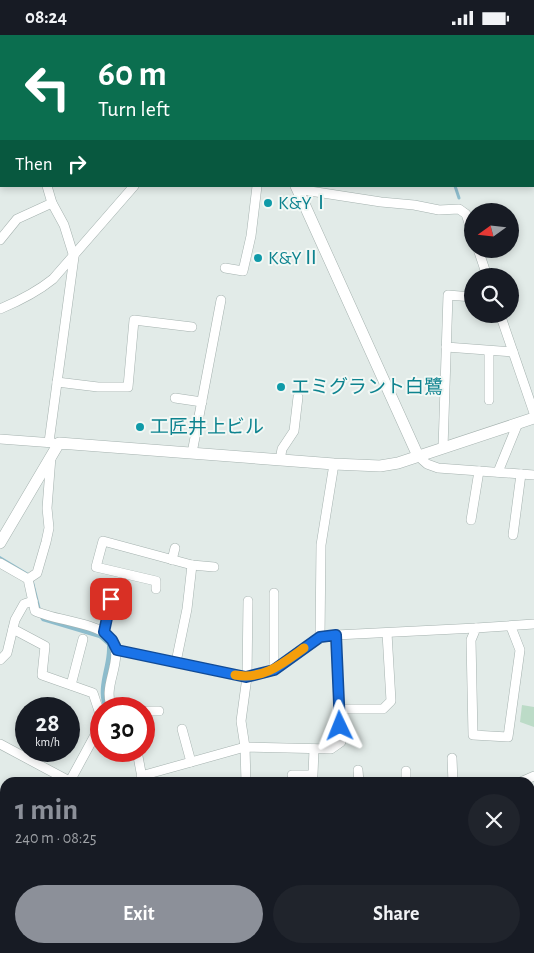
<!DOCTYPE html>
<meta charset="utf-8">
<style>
:root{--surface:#171b24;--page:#20242c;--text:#f1f3f6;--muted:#9ea1a6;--accent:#8c9099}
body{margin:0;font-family:"Alegreya Sans","Noto Sans JP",sans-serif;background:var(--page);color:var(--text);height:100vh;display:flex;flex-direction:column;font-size:19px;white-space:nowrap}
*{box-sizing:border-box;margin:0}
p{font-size:16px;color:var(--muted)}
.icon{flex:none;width:28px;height:28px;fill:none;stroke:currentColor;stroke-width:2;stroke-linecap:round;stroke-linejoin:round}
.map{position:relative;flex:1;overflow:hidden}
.drawer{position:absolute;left:0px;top:742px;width:535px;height:176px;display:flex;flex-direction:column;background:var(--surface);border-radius:15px 15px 0 0;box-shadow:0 2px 8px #0003}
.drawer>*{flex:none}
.top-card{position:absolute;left:0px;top:0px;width:535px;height:152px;box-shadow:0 2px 8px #0003;background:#0b6e4f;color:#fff;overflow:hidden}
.needle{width:32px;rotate:255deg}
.controls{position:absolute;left:464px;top:168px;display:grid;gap:10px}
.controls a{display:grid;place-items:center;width:55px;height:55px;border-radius:50%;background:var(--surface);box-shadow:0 2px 8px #0003;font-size:25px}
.speed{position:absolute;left:15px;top:662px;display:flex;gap:10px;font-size:25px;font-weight:700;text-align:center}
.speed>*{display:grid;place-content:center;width:65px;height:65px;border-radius:50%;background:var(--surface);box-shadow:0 2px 8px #0003;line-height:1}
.speed small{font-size:12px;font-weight:400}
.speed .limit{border:8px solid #d22;background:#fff;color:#111}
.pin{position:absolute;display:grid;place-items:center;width:42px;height:42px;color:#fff;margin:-21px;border-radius:10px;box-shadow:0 2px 8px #0006}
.me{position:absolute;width:55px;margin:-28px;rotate:358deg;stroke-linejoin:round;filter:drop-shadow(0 0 4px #0008)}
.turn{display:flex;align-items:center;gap:18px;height:105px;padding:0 15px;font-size:22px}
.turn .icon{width:65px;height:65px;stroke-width:2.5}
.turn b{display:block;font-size:35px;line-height:42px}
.then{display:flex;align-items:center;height:48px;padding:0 15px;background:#0003;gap:10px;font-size:19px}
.round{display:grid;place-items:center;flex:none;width:52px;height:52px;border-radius:26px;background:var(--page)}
.head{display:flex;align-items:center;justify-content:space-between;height:85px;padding:0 15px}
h1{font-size:30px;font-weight:700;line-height:38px;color:var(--accent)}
.primary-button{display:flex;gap:10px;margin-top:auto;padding:10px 15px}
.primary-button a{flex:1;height:58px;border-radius:30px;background:var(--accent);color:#fff;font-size:20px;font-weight:700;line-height:58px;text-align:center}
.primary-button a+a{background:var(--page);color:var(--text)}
.status{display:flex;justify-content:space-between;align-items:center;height:35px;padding:0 25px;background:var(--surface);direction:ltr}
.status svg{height:14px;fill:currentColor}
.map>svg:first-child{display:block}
.green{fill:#bcdbc7}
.water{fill:#8dbccc}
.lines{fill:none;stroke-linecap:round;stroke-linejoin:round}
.stream{stroke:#8dbccc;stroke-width:3}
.minor-casing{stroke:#a5b2af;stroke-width:10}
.tertiary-casing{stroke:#a5b2af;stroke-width:12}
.minor{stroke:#fff;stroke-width:9}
.tertiary{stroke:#fff;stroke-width:11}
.route-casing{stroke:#114b97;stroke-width:12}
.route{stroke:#1a73e8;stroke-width:9}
.slow{stroke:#f59e0b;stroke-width:9}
.culture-dot{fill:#0f9aa8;stroke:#f2f8f5;stroke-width:2}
.labels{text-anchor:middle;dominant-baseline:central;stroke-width:4;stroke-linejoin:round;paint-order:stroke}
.culture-label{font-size:19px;fill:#0d838f;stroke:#f2f8f5;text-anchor:start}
</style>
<div class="status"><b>08:24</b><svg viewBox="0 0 49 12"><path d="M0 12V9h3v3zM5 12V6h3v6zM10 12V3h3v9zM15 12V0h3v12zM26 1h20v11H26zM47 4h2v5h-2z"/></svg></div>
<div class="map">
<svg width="534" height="918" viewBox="0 0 534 918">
<rect width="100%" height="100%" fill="#e2ebe8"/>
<g class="green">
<polygon points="522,670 534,672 534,692 520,687"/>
<polygon points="530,857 534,858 534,918 217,918 230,914 530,914"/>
</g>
<path class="water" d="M0 521 30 539 34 547 41 575 107 602 112 620 105 653 109 674H104C95 652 108 632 107 610L99 603 42 586 40 583 30 547 0 525Z"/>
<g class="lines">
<g class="stream">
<polyline points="402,0 402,1"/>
<polyline points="455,151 459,163"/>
<polyline points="469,197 472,208"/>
<polyline points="0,897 5,890"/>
</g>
<g class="minor-casing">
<g id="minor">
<polyline points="46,1 46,0"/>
<polyline points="325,1 325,0"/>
<polyline points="0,135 1,135"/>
<polyline points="47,151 52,168 64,190 74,222 49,407"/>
<polyline points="297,154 381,167 414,170 439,175 459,174 466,179 472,197"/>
<polyline points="0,205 17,184 52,168"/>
<polyline points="478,214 487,241"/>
<polyline points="225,233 243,236 251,201 257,151"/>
<path d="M0 274C19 266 37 257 53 244L134 151"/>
<polyline points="500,279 534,378"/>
<polyline points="446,312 513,317"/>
<polyline points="57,347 98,352 128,352 134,285 192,292"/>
<polyline points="175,363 202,367"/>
<polyline points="489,365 489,316"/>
<polyline points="0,404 54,408"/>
<polyline points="443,413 448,260 472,262"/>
<polyline points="192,418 221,265"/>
<polyline points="418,421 427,429 438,433 534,440"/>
<polyline points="280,425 282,414 294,396 298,362"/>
<polyline points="498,437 518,388"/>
<polyline points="471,485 479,436"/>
<polyline points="513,500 521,439"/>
<polyline points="172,525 175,513"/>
<path d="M0 528 28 544 35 576C54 585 96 588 108 601 129 623 99 650 113 674"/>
<polyline points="28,544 37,538 46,507 49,493 47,473 51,422"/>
<polyline points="156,554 156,546 96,532 103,506 192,530 214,532"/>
<polyline points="274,558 274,635"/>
<polyline points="511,592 520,615 508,702 473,700 471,605 476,593 534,589"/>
<polyline points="13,594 45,611 42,640 93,658 99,676 101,678"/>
<polyline points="104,597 111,563"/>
<polyline points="320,602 321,510 334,429"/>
<polyline points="117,615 247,642 274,635 320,602 336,600 476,593"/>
<polyline points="0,625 7,618 15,585 24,569 33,566"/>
<polyline points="176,627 187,574 192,530"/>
<polyline points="71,650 83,604"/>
<polyline points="340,674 383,674 391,666 387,598"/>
<polyline points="144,676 159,676"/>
<polyline points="182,694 191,727"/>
<polyline points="0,709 73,748"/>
<polyline points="137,716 143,748"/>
<polyline points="452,723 453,748"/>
<polyline points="358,735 359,748"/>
<polyline points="406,736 406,748"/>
<polyline points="292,740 313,740 314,714"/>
<polyline points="141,741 245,712 241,686 247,642 248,566"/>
<polyline points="70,746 101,689"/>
<polyline points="246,748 245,712 331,714 341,707 336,600"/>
<polyline points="518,748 534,741"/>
<polyline points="530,764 534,763"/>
<polyline points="530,793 534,792"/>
<polyline points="0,846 5,836"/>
<polyline points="0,909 5,902"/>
<polyline points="15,918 18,914"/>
</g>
</g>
<g class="tertiary-casing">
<g id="tertiary">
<polyline points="226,0 227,1"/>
<polyline points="296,151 418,421"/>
<polyline points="0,508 59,408 334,429 380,431 398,428 534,383"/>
</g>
</g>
<use href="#minor" class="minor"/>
<use href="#tertiary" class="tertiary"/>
</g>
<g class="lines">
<g class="route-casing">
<polyline id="route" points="111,564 104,597 112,605 117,615 246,642 274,635 320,602 336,600 340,691"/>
</g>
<use href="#route" class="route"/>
<path class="slow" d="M235 640C263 645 282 629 304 613"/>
</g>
<g class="culture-dot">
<circle cx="268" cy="168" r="5"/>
<circle cx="258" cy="223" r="5"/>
<circle cx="281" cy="352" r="5"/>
<circle cx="140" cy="392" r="5"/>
</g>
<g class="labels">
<g class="culture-label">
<text x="278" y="168">K&amp;YⅠ</text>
<text x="268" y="223">K&amp;YⅡ</text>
<text x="291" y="352">エミグラント白鷺</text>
<text x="150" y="392">工匠井上ビル</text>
</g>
</g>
</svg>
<div class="controls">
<a><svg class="needle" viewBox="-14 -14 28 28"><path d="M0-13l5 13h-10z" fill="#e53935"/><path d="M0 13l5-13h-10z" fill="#9ea1a6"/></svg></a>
<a><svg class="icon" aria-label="search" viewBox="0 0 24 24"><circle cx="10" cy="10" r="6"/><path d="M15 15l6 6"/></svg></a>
</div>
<div class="speed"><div>28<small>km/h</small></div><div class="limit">30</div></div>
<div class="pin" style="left:111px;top:564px;background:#d93025"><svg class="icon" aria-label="arrive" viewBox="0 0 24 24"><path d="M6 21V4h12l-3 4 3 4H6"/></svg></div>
<svg class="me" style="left:340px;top:691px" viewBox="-20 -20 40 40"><path d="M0-17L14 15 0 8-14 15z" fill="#1a73e8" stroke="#fff" stroke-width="4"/></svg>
<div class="top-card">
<div class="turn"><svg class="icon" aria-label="left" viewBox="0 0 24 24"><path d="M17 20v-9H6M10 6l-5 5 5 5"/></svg><div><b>60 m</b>Turn left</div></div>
<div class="then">Then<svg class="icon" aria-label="right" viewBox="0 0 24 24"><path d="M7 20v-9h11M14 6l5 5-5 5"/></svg></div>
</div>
<section class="drawer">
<div class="head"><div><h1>1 min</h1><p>240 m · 08:25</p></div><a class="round"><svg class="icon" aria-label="close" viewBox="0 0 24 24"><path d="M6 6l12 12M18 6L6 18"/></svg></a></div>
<div class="primary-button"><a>Exit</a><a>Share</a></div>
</section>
</div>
